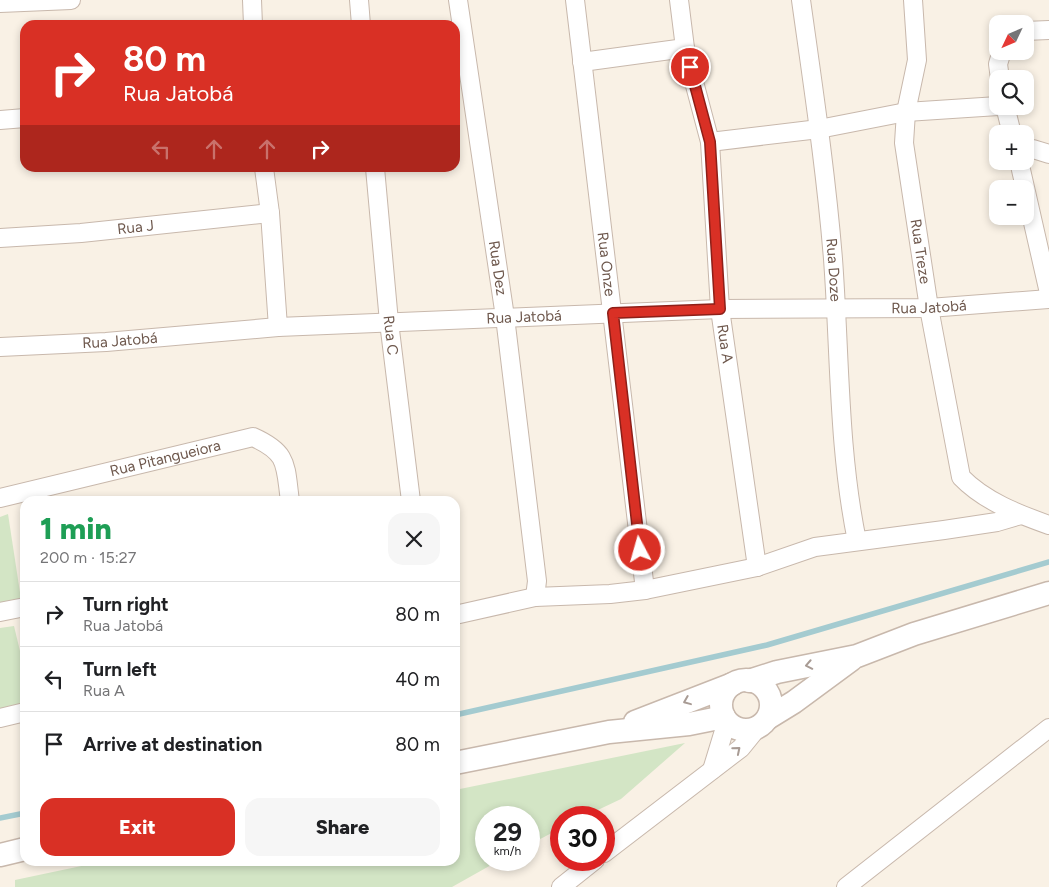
<!DOCTYPE html>
<meta charset="utf-8">
<style>
:root{--surface:#fff;--page:#f6f6f6;--text:#202124;--muted:#757577;--line:#e0e0e0;--accent:#d93025}
body{margin:0;font-family:Figtree,sans-serif;background:var(--page);color:var(--text);height:100vh;display:flex;flex-direction:column;font-size:19px;white-space:nowrap}
*{box-sizing:border-box;margin:0}
p{font-size:16px;color:var(--muted)}
.icon{flex:none;width:28px;height:28px;fill:none;stroke:currentColor;stroke-width:2;stroke-linecap:round;stroke-linejoin:round}
.map{position:relative;flex:1;overflow:hidden}
.side{position:absolute;left:20px;top:496px;width:440px;height:370px;display:flex;flex-direction:column;background:var(--surface);border-radius:15px;box-shadow:0 2px 8px #0003}
.side>*{flex:none}
.banner{position:absolute;left:20px;top:20px;width:440px;height:152px;border-radius:15px;box-shadow:0 2px 8px #0003;background:#d93025;color:#fff;overflow:hidden}
.needle{width:32px;rotate:226deg}
.controls{position:absolute;left:989px;top:15px;display:grid;gap:10px}
.controls a{display:grid;place-items:center;width:45px;height:45px;border-radius:10px;background:var(--surface);box-shadow:0 2px 8px #0003;font-size:25px}
.speed{position:absolute;left:475px;top:806px;display:flex;gap:10px;font-size:25px;font-weight:700;text-align:center}
.speed>*{display:grid;place-content:center;width:65px;height:65px;border-radius:50%;background:var(--surface);box-shadow:0 2px 8px #0003;line-height:1}
.speed small{font-size:12px;font-weight:400}
.speed .limit{border:8px solid #d22;background:#fff;color:#111}
.pin{position:absolute;display:grid;place-items:center;width:42px;height:42px;color:#fff;margin:-21px;border:2px solid #fff;border-radius:50%;box-shadow:0 1px 5px #0007}
.me{position:absolute;width:55px;margin:-28px;rotate:354deg;stroke-linejoin:round;filter:drop-shadow(0 0 4px #0008)}
.turn{display:flex;align-items:center;gap:18px;height:105px;padding:0 20px;font-size:22px}
.turn .icon{width:65px;height:65px;stroke-width:2.5}
.turn b{display:block;font-size:35px;line-height:42px}
.lanes{display:flex;align-items:center;height:48px;padding:0 20px;background:#0003;justify-content:center;gap:25px;direction:ltr}
.lanes .off{opacity:.35}
.round{display:grid;place-items:center;flex:none;width:52px;height:52px;border-radius:15px;background:var(--page)}
.overview{display:flex;align-items:center;justify-content:space-between;height:85px;padding:0 20px}
h1{font-size:30px;font-weight:800;line-height:38px;color:#1e9e55}
.primary-button{display:flex;gap:10px;margin-top:auto;padding:10px 20px}
.primary-button a{flex:1;height:58px;border-radius:15px;background:var(--accent);color:#fff;font-size:20px;font-weight:800;line-height:58px;text-align:center}
.primary-button a+a{background:var(--page);color:var(--text)}
ul{padding:0;list-style:none}
li{display:flex;align-items:center;gap:15px;height:65px;padding:0 20px;border-top:1px solid var(--line)}
li div{flex:1}
li b{display:block;font-size:19px}
li em{font-style:normal}
.map>svg:first-child{display:block}
.green{fill:#d3e5c5}
.lines{fill:none;stroke-linecap:round;stroke-linejoin:round}
.stream{stroke:#a4cbd0;stroke-width:5.5}
.minor-casing{stroke:#c8b8ac;stroke-width:20}
.tertiary-casing{stroke:#c8b8ac;stroke-width:25}
.minor{stroke:#fff;stroke-width:18}
.tertiary{stroke:#fff;stroke-width:22}
.oneway{stroke:#a89b94}
.route-casing{stroke:#8d1f18;stroke-width:12}
.route{stroke:#d93025;stroke-width:9}
.labels{text-anchor:middle;dominant-baseline:central;stroke-width:4;stroke-linejoin:round;paint-order:stroke}
.street-label{font-size:15px;fill:#6e584d;stroke:#fcf5ea}
</style>
<div class="map">
<svg width="1049" height="887" viewBox="0 0 1049 887">
<rect width="100%" height="100%" fill="#f9f1e5"/>
<g class="green">
<polygon points="8,514 21,599 0,604 0,517"/>
<polygon points="14,626 25,672 25,703 0,709 0,628"/>
<polygon points="685,743 621,799 583,817 561,818 561,828 529,845 529,818 486,818 486,860 500,860 452,887 15,887 15,880 105,861 455,861 455,790"/>
</g>
<g class="lines">
<g class="stream">
<polyline points="455,715 767,645 1049,562"/>
<polyline points="0,818 25,813"/>
</g>
<g class="minor-casing">
<g id="minor">
<polyline points="252,0 253,25"/>
<polyline points="359,0 361,25"/>
<path id="s1" d="M458 0 505 317 537 581 535 597"/>
<path id="s2" d="M575 0 645 590"/>
<path id="s3" d="M679 0 685 48 710 142 720 309 757 567"/>
<path id="s4" d="M801 0C813 86 826 172 833 259 840 353 838 449 857 541"/>
<path id="s5" d="M913 0 917 60 906 112 904 143 929 308 961 477C984 501 1018 514 1049 525"/>
<polyline points="0,3 71,0"/>
<polyline points="1025,31 1049,30"/>
<polyline points="582,62 685,48"/>
<polyline points="1000,79 998,64 1002,51"/>
<polyline points="1005,106 1012,134"/>
<polyline points="0,120 25,118"/>
<polyline points="710,142 819,129 906,112 998,106"/>
<polyline points="1025,151 1033,149 1049,154"/>
<polyline points="1019,161 1049,293"/>
<polyline points="264,168 270,213 278,327"/>
<path id="s6" d="M375 168 389 322 411 501"/>
<path id="s7" d="M0 238 81 233 270 213"/>
<path id="s8" d="M0 347 106 342 278 327 720 309 929 308 1049 299"/>
<path id="s9" d="M0 498 253 437C289 453 285 465 290 501"/>
<polyline points="0,612 25,607"/>
<polyline points="455,615 535,597 610,594 645,590 757,567 815,547 944,530 997,522 1021,515"/>
<polyline points="0,718 25,712"/>
<polyline points="712,770 727,721"/>
<polyline points="604,853 741,748 758,727"/>
<polyline points="561,887 595,860"/>
<polyline points="846,887 1049,728"/>
</g>
</g>
<g class="tertiary-casing">
<g id="tertiary">
<circle cx="746" cy="705" r="25"/>
<polyline points="749,681 777,672 857,656 914,634 1049,593"/>
<polyline points="768,718 794,702 851,660"/>
<polyline points="635,722 733,684"/>
<polyline points="455,763 609,732 689,724 724,717"/>
<polyline points="0,855 25,849"/>
</g>
</g>
<use href="#minor" class="minor"/>
<use href="#tertiary" class="tertiary"/>
</g>
<defs><path id="oneway-chevron" d="M-2-3.5L2.5 0L-2 3.5" fill="none" stroke-width="1.6" stroke-linecap="round" stroke-linejoin="round" transform="scale(1.25)"/></defs>
<g class="oneway">
<use href="#oneway-chevron" transform="translate(809 665) rotate(169)"/>
<use href="#oneway-chevron" transform="translate(687 701) rotate(158)"/>
<use href="#oneway-chevron" transform="translate(737 750) rotate(-40)"/>
</g>
<g class="lines">
<g class="route-casing">
<polyline id="route" points="640,550 613,313 720,309 710,142 690,67"/>
</g>
<use href="#route" class="route"/>
</g>
<g class="labels">
<g class="street-label">
<text stroke="none"><textPath href="#s7" startOffset="136">Rua J</textPath></text>
<text stroke="none"><textPath href="#s5" startOffset="254">Rua Treze</textPath></text>
<text stroke="none"><textPath href="#s2" startOffset="266">Rua Onze</textPath></text>
<text stroke="none"><textPath href="#s1" startOffset="271">Rua Dez</textPath></text>
<text stroke="none"><textPath href="#s4" startOffset="272">Rua Doze</textPath></text>
<text stroke="none"><textPath href="#s8" startOffset="930">Rua Jatobá</textPath></text>
<text stroke="none"><textPath href="#s8" startOffset="525">Rua Jatobá</textPath></text>
<text stroke="none"><textPath href="#s6" startOffset="168">Rua C</textPath></text>
<text stroke="none"><textPath href="#s8" startOffset="120">Rua Jatobá</textPath></text>
<text stroke="none"><textPath href="#s3" startOffset="348">Rua A</textPath></text>
<text stroke="none"><textPath href="#s9" startOffset="170">Rua Pitangueiora</textPath></text>
</g>
</g>
</svg>
<div class="controls">
<a><svg class="needle" viewBox="-14 -14 28 28"><path d="M0-13l5 13h-10z" fill="#e53935"/><path d="M0 13l5-13h-10z" fill="#757577"/></svg></a>
<a><svg class="icon" aria-label="search" viewBox="0 0 24 24"><circle cx="10" cy="10" r="6"/><path d="M15 15l6 6"/></svg></a>
<a>+</a>
<a>−</a>
</div>
<div class="speed"><div>29<small>km/h</small></div><div class="limit">30</div></div>
<div class="pin" style="left:690px;top:67px;background:#d93025"><svg class="icon" aria-label="arrive" viewBox="0 0 24 24"><path d="M6 21V4h12l-3 4 3 4H6"/></svg></div>
<svg class="me" style="left:640px;top:550px" viewBox="-20 -20 40 40"><circle r="17" fill="#d93025" stroke="#fff" stroke-width="3"/><path d="M0-11L8 9 0 5-8 9z" fill="#fff"/></svg>
<div class="banner">
<div class="turn"><svg class="icon" aria-label="right" viewBox="0 0 24 24"><path d="M7 20v-9h11M14 6l5 5-5 5"/></svg><div><b>80 m</b>Rua Jatobá</div></div>
<div class="lanes"><svg class="icon off" aria-label="left" viewBox="0 0 24 24"><path d="M17 20v-9H6M10 6l-5 5 5 5"/></svg><svg class="icon off" aria-label="ahead" viewBox="0 0 24 24"><path d="M12 20V5M6 11l6-6 6 6"/></svg><svg class="icon off" aria-label="ahead" viewBox="0 0 24 24"><path d="M12 20V5M6 11l6-6 6 6"/></svg><svg class="icon" aria-label="right" viewBox="0 0 24 24"><path d="M7 20v-9h11M14 6l5 5-5 5"/></svg></div>
</div>
<section class="side">
<div class="overview"><div><h1>1 min</h1><p>200 m · 15:27</p></div><a class="round"><svg class="icon" aria-label="close" viewBox="0 0 24 24"><path d="M6 6l12 12M18 6L6 18"/></svg></a></div>
<ul>
<li><svg class="icon" aria-label="right" viewBox="0 0 24 24"><path d="M7 20v-9h11M14 6l5 5-5 5"/></svg><div><b>Turn right</b><p>Rua Jatobá</p></div><em>80 m</em></li>
<li><svg class="icon" aria-label="left" viewBox="0 0 24 24"><path d="M17 20v-9H6M10 6l-5 5 5 5"/></svg><div><b>Turn left</b><p>Rua A</p></div><em>40 m</em></li>
<li><svg class="icon" aria-label="arrive" viewBox="0 0 24 24"><path d="M6 21V4h12l-3 4 3 4H6"/></svg><div><b>Arrive at destination</b></div><em>80 m</em></li>
</ul>
<div class="primary-button"><a>Exit</a><a>Share</a></div>
</section>
</div>
